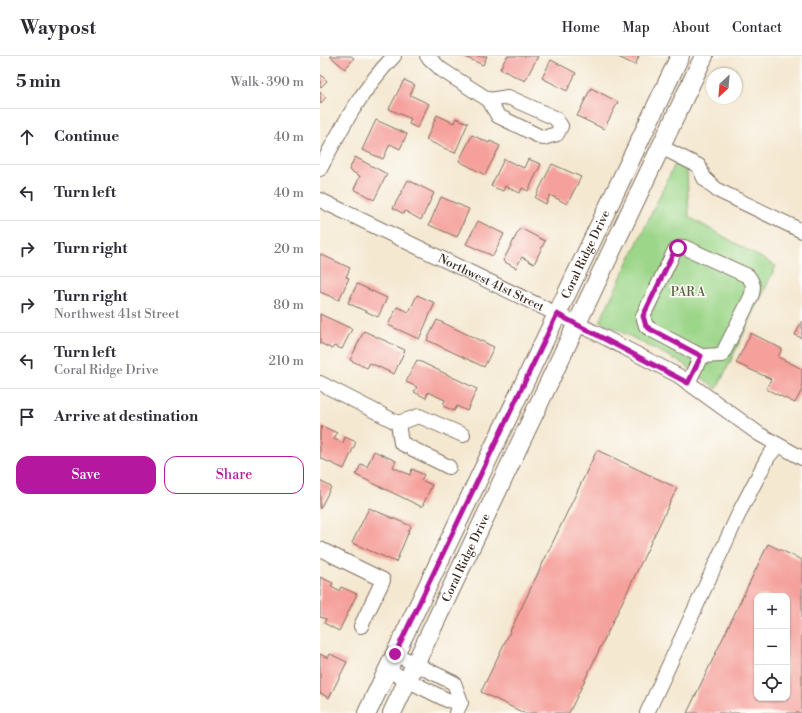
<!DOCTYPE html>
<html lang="en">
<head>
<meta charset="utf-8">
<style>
  body { margin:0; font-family:"Libre Bodoni",serif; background:#f7f7f7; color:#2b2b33 }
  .controls { position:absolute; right:12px; bottom:12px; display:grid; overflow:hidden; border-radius:8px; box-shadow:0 1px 3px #0004 }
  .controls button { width:36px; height:36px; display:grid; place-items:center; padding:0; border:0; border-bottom:1px solid #e1e1e2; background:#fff; color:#2b2b33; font:20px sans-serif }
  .compass { position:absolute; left:386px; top:12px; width:36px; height:36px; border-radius:50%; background:#fff; box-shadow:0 1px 3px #0004; rotate:206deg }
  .stop { position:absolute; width:12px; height:12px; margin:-9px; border:3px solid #b5179e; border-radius:50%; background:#fff }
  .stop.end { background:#b5179e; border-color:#fff; box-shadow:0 1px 4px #0008 }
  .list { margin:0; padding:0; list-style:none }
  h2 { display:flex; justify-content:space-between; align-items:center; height:52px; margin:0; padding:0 16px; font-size:17px }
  h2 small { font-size:13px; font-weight:400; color:#7c7c81 }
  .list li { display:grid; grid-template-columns:26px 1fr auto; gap:12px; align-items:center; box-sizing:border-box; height:56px; padding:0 16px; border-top:1px solid #e1e1e2 }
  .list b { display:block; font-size:15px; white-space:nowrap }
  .list p { margin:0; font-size:13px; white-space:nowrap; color:#7c7c81 }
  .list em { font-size:13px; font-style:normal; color:#7c7c81 }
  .actions { display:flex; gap:8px; padding:12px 16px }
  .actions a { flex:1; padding:9px 0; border:1px solid #b5179e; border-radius:12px; text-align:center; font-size:14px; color:#b5179e }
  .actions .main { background:#b5179e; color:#fff }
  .icon { flex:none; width:22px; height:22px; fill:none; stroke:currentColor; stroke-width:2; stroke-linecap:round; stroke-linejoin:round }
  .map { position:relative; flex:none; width:482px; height:657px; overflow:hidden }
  header { display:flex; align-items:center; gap:24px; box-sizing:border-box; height:56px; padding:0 20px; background:#fff; border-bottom:1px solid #e1e1e2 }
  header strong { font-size:19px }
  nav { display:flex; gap:22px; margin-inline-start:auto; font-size:14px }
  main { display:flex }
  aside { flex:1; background:#fff }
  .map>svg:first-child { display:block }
</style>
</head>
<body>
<header>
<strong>Waypost</strong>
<nav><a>Home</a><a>Map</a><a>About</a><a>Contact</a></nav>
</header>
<main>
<aside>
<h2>5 min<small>Walk · 390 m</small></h2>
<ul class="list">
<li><svg class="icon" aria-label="ahead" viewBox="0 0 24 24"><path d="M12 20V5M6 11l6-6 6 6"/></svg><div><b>Continue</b></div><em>40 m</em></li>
<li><svg class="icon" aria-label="left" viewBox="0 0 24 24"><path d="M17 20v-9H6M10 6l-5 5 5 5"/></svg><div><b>Turn left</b></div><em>40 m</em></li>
<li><svg class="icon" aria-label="right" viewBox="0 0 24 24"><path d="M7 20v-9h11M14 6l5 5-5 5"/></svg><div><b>Turn right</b></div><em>20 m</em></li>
<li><svg class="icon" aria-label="right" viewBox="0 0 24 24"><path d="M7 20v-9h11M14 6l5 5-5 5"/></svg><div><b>Turn right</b><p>Northwest 41st Street</p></div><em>80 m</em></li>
<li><svg class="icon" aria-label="left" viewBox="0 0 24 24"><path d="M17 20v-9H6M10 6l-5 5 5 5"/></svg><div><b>Turn left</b><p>Coral Ridge Drive</p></div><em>210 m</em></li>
<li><svg class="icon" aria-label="arrive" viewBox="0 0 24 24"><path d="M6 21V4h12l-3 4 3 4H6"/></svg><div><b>Arrive at destination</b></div></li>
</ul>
<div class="actions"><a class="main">Save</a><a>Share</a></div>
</aside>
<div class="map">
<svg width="482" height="657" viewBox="0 0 482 657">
  <rect width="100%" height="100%" fill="#fdfcf7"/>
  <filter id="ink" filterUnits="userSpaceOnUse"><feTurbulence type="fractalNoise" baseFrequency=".025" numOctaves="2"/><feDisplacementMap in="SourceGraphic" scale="8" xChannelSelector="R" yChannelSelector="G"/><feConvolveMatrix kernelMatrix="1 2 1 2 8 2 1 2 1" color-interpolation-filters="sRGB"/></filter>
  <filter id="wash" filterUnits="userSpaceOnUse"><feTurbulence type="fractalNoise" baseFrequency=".012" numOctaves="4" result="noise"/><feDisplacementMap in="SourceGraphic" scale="16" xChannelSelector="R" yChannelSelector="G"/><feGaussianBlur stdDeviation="0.9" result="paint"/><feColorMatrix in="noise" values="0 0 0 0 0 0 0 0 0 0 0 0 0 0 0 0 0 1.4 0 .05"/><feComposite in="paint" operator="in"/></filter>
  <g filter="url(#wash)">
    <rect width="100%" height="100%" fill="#f4e8d1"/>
    <path fill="#9cd689" stroke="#6c8054" d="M355,108L367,116L369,161L456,210L397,333L362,307L280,265Z"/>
    <g id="blocks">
      <path fill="#f5a09b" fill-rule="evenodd" d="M10,0H31L34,2L25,13Z
        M143,0H167L163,9Z
        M187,0H218L205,25L180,13Z
        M296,0H319L315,9Z
        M231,4L256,17L247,35L222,22Z
        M0,18L7,25L0,32Z
        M84,24L95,29L90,39L109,48L97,72L89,68L91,63L69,53Z
        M271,32L298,46L284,73L257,60Z
        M0,36L6,41L0,48Z
        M117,59L134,67L136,62L148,67L135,97L106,84Z
        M56,64L87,78L80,93L70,88L63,103L42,94Z
        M152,79L169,87L170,85L180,90L165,119L139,105Z
        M35,101L67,118L54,144L34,133L40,120L29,114Z
        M184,103L204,112L208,103L221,108L208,135L202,132L200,137L185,130L183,135L171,130Z
        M232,108L261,121L247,148L230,139L226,148L215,142Z
        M88,124L114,137L101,164L85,155L84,158L73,152Z
        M121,141L149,153L137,181L109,169Z
        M158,165L184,178L173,200L146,188Z
        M200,172L225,185L214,208L202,201L196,212L183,205Z
        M0,198L30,212L26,221L29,222L19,244L0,236Z
        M37,228L67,242L58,261L28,247Z
        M97,239L115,247L99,283L68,269L77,251L89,256Z
        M0,258L32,273L22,293L14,290L12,293L0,287Z
        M117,264L174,291L164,311L107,284Z
        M482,265V282L475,279Z
        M44,275L85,294L74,318L50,307L47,312L30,304Z
        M431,277L462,293L458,301L482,313V334L475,347L446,333L451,323L416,307Z
        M97,304L157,333L147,355L137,350L134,355L123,350L125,344L108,336L106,342L94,336L97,331L86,326Z
        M2,370L17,377L14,383L23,387L25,381L36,386L24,413L0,402V376Z
        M277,394L357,432L249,657H204L161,636Z
        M54,395L76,405L73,411L90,419L92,413L104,419L101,424L112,429L102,451L36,419L41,408L47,411Z
        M0,425L11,431L0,453Z
        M49,452L91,470L76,506L32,487Z
        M448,488L482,504V657H367ZM437,540H467V642H437Z
        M0,521L13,527L11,531L19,535L21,531L37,538L19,575L4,567L6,563L0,561Z
        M0,598L8,602L10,598L27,606L9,642L0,637Z"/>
    </g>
  </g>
  <g filter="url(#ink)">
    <use href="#blocks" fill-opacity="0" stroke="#7c6c5d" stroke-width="1"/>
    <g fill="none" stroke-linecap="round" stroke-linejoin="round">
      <defs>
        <g id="minor">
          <path d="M107,0L122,14L169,44L178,60L223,82L237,78L241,70L235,62L188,41L169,44"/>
          <path d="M341,91L379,110L384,122L397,134L482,175"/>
          <path d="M0,113C21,72 42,33 74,0"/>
          <path id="s1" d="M0,144L274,276L359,320L439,378L482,402"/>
          <path d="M364,191L428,220C434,228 434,232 431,241L402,299L381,300L330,273L326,270L323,260L354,196L358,192Z"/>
          <path d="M0,327L78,367L99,360L143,379"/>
          <path d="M368,327L381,300"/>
          <path d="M78,367L81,387L129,411"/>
          <path d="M0,493L63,524L41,570"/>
          <path d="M75,598L134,627L141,646L136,657"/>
          <path d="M67,614L127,644L141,646"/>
          <path d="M327,657L421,453L448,401L458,389"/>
        </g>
        <g id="major">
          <path id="s2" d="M47,657L360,0"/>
          <path id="s3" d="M72,657L384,0"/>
        </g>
      </defs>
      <use href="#minor" stroke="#7c6c5d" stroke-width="16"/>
      <use href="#major" stroke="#7c6c5d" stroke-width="20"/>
      <use href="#minor" stroke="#fff" stroke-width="14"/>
      <use href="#major" stroke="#fff" stroke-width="18"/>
    </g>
  </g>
  <g fill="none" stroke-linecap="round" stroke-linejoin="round" filter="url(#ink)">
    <path stroke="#b5179e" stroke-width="5" d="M75,598L237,258L368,327L381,300L330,273L326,270L323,260L354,196L358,192"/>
  </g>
  <g text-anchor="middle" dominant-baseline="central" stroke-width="3" stroke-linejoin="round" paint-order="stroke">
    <g font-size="12" fill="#3b2a1e" stroke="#fdfcf7">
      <text stroke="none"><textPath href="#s2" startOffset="508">Coral Ridge Drive</textPath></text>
      <text stroke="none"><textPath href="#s1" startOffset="190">Northwest 41st Street</textPath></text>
      <text stroke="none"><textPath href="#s3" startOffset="172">Coral Ridge Drive</textPath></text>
    </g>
    <g font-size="12" fill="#585e3e" stroke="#fdfcf7">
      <text x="368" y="236">PAR A</text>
    </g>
  </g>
</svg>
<div class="controls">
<button>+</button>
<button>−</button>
<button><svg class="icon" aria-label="locate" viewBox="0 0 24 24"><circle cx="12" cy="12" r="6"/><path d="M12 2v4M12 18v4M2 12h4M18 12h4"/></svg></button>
</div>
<svg class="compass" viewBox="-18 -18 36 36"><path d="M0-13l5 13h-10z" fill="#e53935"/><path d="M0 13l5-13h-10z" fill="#7c7c81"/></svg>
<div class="stop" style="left:358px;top:192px"></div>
<div class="stop end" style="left:75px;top:598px"></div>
</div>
</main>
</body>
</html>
